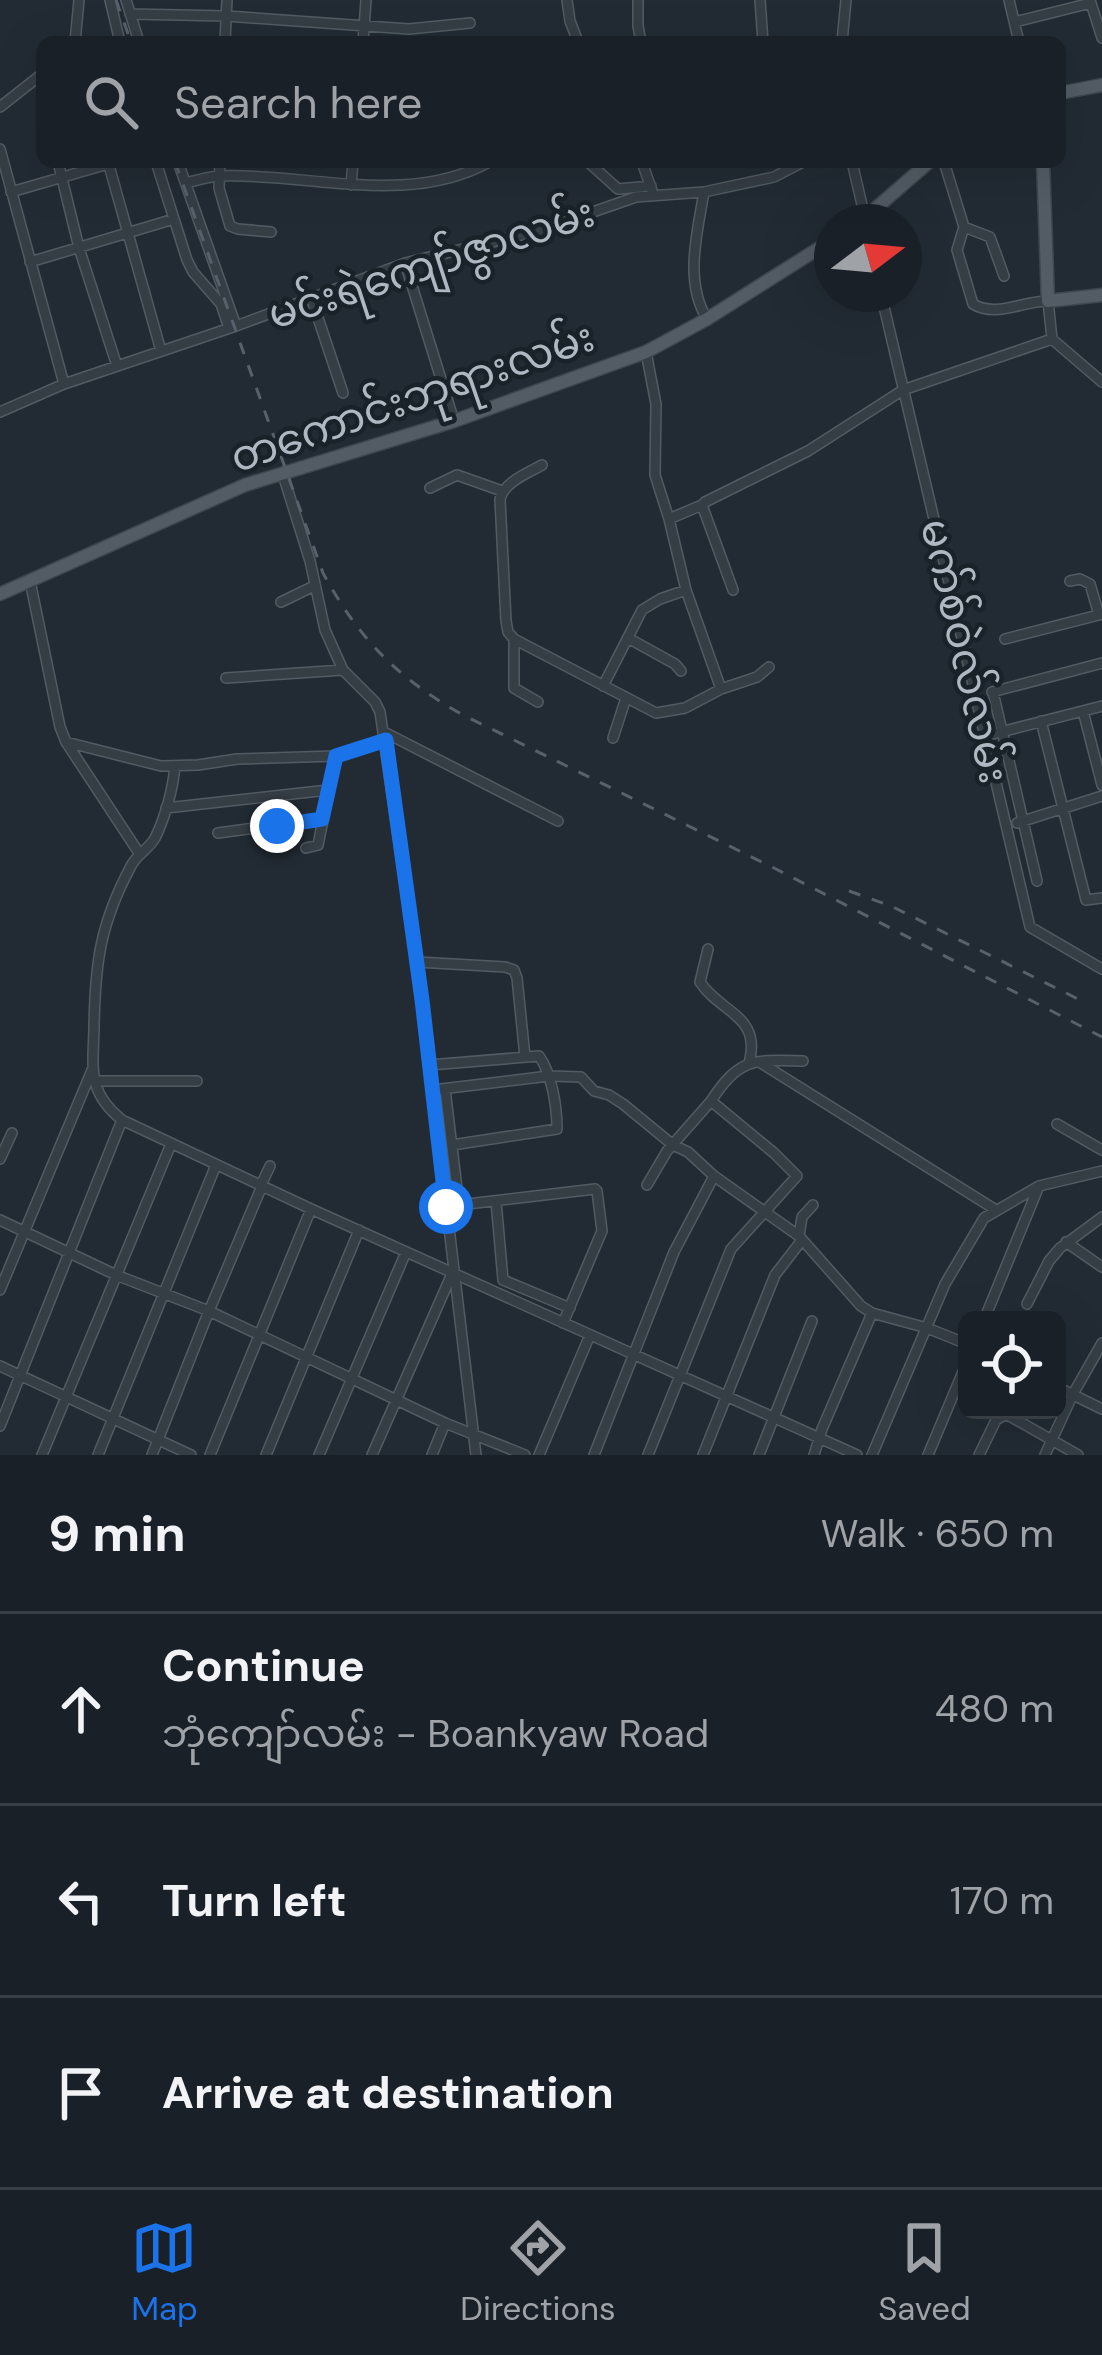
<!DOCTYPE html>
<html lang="en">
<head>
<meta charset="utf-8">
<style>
  body { margin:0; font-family:"DM Sans","Noto Sans Myanmar",sans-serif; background:#23282f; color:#f1f3f6 }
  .controls { position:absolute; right:36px; bottom:36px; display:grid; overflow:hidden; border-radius:18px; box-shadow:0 12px 48px #0002 }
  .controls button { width:108px; height:108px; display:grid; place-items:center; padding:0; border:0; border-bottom:3px solid #383e44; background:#1a2027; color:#f1f3f6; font:60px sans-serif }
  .compass { position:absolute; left:814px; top:204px; width:108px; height:108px; border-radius:50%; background:#1a2027; box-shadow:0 12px 48px #0002; rotate:74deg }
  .stop { position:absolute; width:36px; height:36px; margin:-27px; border:9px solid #1a73e8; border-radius:50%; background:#fff }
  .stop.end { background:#1a73e8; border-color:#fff; box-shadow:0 3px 12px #0008 }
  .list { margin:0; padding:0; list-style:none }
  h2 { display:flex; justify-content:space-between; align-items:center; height:156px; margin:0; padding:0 48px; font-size:51px }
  h2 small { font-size:39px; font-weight:400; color:#9fa3a7 }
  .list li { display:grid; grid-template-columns:78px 1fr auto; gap:36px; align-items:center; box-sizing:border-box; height:192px; padding:0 48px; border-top:3px solid #383e44 }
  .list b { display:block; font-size:45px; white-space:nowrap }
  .list p { margin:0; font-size:39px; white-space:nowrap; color:#9fa3a7 }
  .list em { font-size:39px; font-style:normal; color:#9fa3a7 }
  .icon { flex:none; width:66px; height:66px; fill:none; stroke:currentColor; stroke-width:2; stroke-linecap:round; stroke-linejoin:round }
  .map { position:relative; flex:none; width:1102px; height:1455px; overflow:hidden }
  .search { position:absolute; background:#1a2027; box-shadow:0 12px 48px #0002; left:36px; right:36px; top:36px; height:132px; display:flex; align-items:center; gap:30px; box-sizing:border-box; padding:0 42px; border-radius:18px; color:#9fa3a7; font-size:45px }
  .sheet { height:732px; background:#1a2027 }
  nav { display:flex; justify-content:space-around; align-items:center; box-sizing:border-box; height:168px; border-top:3px solid #383e44; background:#1a2027; font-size:33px; color:#9fa3a7 }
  nav a { display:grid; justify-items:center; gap:6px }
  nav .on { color:#1a73e8 }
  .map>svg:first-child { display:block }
</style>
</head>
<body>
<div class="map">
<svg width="1102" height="1455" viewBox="0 0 1102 1455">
  <rect width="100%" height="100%" fill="#222b34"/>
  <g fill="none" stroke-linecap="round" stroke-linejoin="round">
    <defs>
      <path id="minor" d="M110,0L120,42
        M126,0L139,42
        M567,0L570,21L578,42
        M638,0V26L641,42
        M760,0L763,42
        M1009,0L1019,42
        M1090,0L1102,38
        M130,14L226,16L409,29L470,23
        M1015,22L1091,3
        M75,42L79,0
        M225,42L227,0
        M363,42L366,0
        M842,42L846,0
        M0,107L42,74
        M0,149L64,384
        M58,162L79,248L117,366
        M108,162L161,351
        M156,162L187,260L193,272L221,304L229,328
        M178,162L236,326
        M220,162L219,188L230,226L238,229L271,232
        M588,162L618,189L651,186
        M642,162L652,191
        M852,162L866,222
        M944,162L964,227L957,250L973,304C996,318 1022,301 1048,301L1052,339L1102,382
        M186,183C198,180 210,176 222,176C309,173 408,207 489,162
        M351,185L353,162
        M11,192L115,162
        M704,192C697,234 684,281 707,319
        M964,227L990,237L1004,276
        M30,262L174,219
        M405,263L454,421
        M881,294L1030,927L1102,969
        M311,297L343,393
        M646,352L656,404L655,475L669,519L686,590L721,689
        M0,412L64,384L236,326L405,263L538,231L636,197L704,192L774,177L803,162
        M542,465C528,473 504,482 500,499L506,621L508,632L514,639L656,713L685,708L721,689L757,677L769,667
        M283,475L310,561L325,630L343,670L375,702L380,712L422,1000L476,1455
        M430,488L457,475L502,491
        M669,519L702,505
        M30,581L60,727L66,742L139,853
        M1070,581L1080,579L1090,584L1099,615
        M733,590L702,505L705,502L808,451L903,390L1052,339
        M281,602L314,586
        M628,638L675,664L681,671
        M514,639V688L538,702
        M1005,639L1102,614
        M226,678L343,670
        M603,686L642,610L660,599L686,590
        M992,692L1102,663
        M993,692L1037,881
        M1083,711L1102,785
        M1041,721L1086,900L1102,898
        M384,732L558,821
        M985,736L1102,706
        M613,738L626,698
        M66,742L161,766L198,765L237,759L336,756L385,740
        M175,766C173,789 165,818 155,838C149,849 137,854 131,866C100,924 95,963 94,1028C93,1069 87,1092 122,1120L311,1209L857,1455
        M166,808L328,790
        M1017,823L1102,796
        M218,833L322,819
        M306,848L318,845L336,756
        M708,949L700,982C720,1013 762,1015 749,1063
        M417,962L505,967L514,970L517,978L525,1057
        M761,1063L996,1210
        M430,1065L539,1056C552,1074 557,1107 557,1129L452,1145
        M95,1081H197
        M445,1089L459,1205L595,1189L597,1191L602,1231L563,1323
        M433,1090L549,1076L581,1077L594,1091L609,1095L623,1104L673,1145L688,1152L714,1176L799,1236L861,1306L872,1313L927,1328L967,1344
        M1057,1124L1102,1150
        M0,1159L12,1133
        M261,1185L270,1166
        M647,1185L667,1151L711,1101
        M496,1201L503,1280L570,1308
        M0,1220L116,1275L209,1311L445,1423L525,1455
        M799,1236L802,1217L813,1205
        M1066,1242L1102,1267
        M0,1290L92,1070
        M1027,1304L1049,1261L1060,1248L1102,1217
        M984,1320L1039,1186
        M0,1366L191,1455
        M1057,1387L1102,1409
        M0,1426L122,1120
        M42,1455L171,1144
        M98,1455L216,1165
        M152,1455L209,1311L262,1186
        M210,1455L311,1209
        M266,1455L359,1230
        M319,1455L406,1252
        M372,1455L451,1276
        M432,1455L445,1423
        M539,1455L590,1335
        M594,1455L674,1252L714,1176
        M648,1455L731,1249L797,1176L774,1153L711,1101C740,1057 753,1060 803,1061
        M703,1455L775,1275L802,1240
        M759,1455L812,1321
        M814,1455L822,1429L872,1313
        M872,1455L945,1284L984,1218L1039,1186L1102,1171
        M928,1455L967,1362
        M979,1455L996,1420L1006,1414L1078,1455
        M1045,1455L1073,1394L1102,1343"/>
      <path id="major" d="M1060,93L1102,85
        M1043,162L1048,301L1102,295
        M860,222L929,162
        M0,594L245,485L454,421L646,352L707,319L832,240"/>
    </defs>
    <use href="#minor" stroke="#525b63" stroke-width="12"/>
    <use href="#major" stroke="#3e464e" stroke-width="15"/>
    <use href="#minor" stroke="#353d45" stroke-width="9"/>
    <use href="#major" stroke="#535c65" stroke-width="12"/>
    <path stroke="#57616c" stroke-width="3" stroke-dasharray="12 12" stroke-linecap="butt" d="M116,0L131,42
      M175,162L323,573C359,639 397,678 463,715L774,868L1102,1037
      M849,891L891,906L1086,1003"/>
  </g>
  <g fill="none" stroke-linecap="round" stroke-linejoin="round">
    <path stroke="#1a73e8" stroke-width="15" d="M277,826L322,819L336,756L386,740L422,1000L446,1207"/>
  </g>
  <g text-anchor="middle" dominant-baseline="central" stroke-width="9" stroke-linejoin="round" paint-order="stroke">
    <g font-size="42" fill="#afb8c2" stroke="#1a2229">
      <text transform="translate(431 263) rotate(-18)">မင်းရဲကျော်ဇွာလမ်း</text>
      <text transform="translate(412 397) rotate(-19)">တကောင်းဘုရားလမ်း</text>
      <text transform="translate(965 651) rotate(77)">မက်စ်ဝဲလ်လမ်း</text>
    </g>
  </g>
</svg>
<div class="controls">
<button><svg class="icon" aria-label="locate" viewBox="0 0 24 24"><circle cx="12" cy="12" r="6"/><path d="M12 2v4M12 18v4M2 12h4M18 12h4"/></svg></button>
</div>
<svg class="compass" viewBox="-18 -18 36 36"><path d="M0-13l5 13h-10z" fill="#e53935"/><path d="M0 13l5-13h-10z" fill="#9fa3a7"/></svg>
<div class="stop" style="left:446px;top:1207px"></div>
<div class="stop end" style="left:277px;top:826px"></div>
<div class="search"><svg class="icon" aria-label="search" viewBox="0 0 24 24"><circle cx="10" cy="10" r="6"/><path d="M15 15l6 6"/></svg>Search here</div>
</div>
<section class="sheet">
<h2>9 min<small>Walk · 650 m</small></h2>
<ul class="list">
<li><svg class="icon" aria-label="ahead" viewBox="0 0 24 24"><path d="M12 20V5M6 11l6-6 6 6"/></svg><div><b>Continue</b><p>ဘုံကျော်လမ်း - Boankyaw Road</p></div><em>480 m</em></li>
<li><svg class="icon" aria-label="left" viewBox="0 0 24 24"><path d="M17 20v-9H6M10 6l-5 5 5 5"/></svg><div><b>Turn left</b></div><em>170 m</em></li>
<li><svg class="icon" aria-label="arrive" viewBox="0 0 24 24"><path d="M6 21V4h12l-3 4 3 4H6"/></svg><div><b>Arrive at destination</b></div></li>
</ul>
</section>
<nav>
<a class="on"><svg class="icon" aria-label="map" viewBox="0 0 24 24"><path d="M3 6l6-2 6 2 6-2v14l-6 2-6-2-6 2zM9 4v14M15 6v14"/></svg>Map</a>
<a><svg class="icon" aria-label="directions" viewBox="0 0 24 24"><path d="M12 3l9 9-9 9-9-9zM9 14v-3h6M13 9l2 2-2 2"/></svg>Directions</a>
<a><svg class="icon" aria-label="saved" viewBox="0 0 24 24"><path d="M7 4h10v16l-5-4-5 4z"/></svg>Saved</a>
</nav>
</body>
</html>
